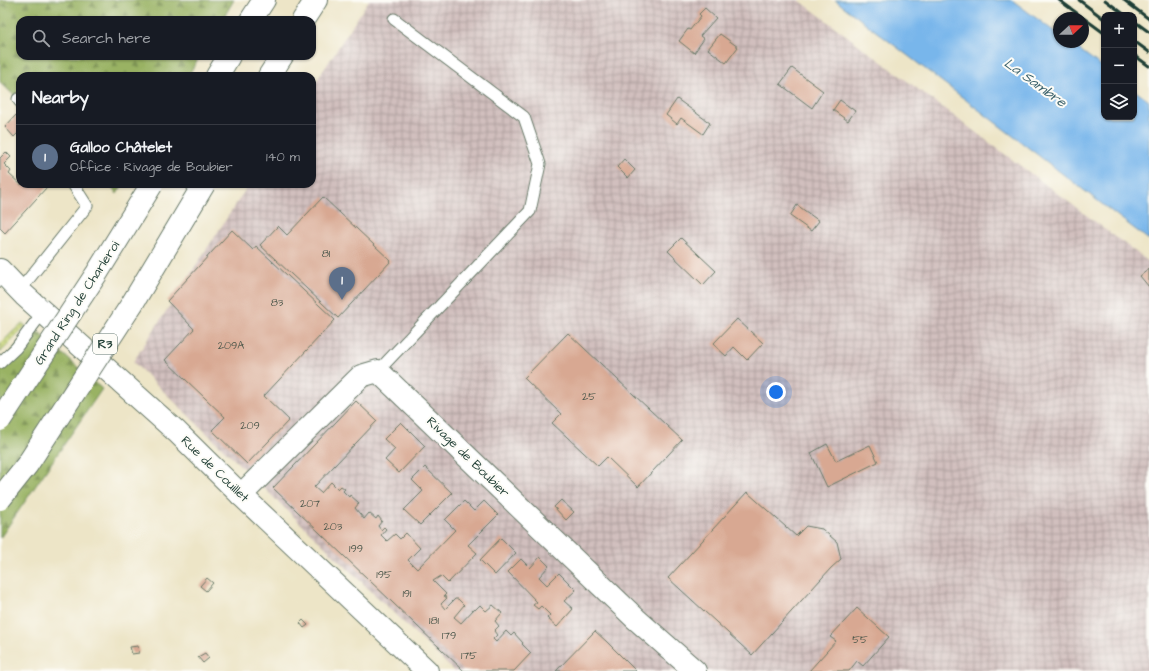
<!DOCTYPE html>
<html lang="en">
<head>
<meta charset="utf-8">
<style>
  body { margin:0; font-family:"Architects Daughter",sans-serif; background:#242831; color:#f1f3f6 }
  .controls { position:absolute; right:12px; top:12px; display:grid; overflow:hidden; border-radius:8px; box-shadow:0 1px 3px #0004 }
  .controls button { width:36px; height:36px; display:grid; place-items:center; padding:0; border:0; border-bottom:1px solid #363941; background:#171b24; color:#f1f3f6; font:20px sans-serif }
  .compass { position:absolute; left:1053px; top:12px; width:36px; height:36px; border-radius:50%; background:#171b24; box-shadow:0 1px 3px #0004; rotate:68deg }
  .you { position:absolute; left:776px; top:392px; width:14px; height:14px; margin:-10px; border:3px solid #fff; border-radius:50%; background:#1a73e8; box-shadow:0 0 0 6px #1a73e833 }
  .badge { display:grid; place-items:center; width:26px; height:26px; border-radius:50%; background:#7c3aed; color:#fff; font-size:13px; font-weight:700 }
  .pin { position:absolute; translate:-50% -33px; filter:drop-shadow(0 1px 2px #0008) }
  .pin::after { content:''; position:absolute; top:21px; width:14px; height:12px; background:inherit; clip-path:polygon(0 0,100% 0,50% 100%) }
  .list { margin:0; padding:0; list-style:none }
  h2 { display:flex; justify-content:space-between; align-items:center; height:52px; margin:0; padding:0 16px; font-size:17px }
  h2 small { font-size:13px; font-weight:400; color:#9ea1a6 }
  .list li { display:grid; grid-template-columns:26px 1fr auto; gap:12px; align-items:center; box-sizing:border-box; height:64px; padding:0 16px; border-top:1px solid #363941 }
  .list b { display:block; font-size:15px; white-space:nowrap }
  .list p { margin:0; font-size:13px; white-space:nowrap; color:#9ea1a6 }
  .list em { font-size:13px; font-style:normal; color:#9ea1a6 }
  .icon { flex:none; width:22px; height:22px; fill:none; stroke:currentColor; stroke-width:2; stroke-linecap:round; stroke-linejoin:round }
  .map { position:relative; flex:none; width:1149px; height:671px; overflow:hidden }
  .search { position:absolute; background:#171b24; box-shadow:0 1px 3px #0004; left:16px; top:16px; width:300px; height:44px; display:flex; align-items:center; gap:10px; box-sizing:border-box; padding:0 14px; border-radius:12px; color:#9ea1a6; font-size:15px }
  .panel { position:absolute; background:#171b24; box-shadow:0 1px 3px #0004; left:16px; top:72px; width:300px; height:116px; border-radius:12px }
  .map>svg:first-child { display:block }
</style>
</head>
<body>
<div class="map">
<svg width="1149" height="671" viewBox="0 0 1149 671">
  <defs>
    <pattern id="industrial-grid" width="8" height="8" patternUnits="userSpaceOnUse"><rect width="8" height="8" fill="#d1bfbe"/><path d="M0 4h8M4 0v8" fill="none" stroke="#a99c9b"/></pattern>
    <pattern id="grass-dots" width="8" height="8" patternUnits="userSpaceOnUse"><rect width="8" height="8" fill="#c2d072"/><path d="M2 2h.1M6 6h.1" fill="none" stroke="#9daa5e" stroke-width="1.8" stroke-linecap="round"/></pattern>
    <pattern id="forest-firs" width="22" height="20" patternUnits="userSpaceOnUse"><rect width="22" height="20" fill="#99b264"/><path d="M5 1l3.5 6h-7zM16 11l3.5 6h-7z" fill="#7c9253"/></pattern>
  </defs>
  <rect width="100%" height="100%" fill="#fdfcf7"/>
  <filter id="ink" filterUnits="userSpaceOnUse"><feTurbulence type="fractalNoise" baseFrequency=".025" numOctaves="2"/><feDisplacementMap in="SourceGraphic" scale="8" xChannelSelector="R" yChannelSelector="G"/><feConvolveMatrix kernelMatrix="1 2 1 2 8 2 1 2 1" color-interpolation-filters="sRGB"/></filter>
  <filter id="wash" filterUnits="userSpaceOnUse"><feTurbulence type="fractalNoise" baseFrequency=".012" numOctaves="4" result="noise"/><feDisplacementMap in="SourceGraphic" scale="16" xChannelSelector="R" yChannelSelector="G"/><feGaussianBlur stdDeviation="0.9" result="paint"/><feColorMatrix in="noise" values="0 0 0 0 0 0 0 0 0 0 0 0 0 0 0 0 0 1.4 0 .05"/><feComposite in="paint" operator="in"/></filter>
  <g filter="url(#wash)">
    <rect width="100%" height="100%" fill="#ede5c7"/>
    <path fill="url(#industrial-grid)" d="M369,0H799L1149,262V671H454L133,362L249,184H312V88Z"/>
    <path fill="url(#grass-dots)" stroke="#708653" d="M22,323L26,326L0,353V344Z"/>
    <path fill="url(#forest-firs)" stroke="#5c784c" d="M0,0H234L222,20H20V56H200L188,76H20V101L0,82Z
      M110,184H123L117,194Z
      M33,327L102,389L0,538V364Z"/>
    <path fill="#78b6eb" stroke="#4c7a90" d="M835,0H1012L1059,35V42H1069L1104,68V117H1134V90L1149,101V240Z"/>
    <g id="blocks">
      <path fill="#d8a892" d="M705,8L716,18L700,36L704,39L694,53L679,41L688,29L690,30L701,16L699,14Z
        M720,34L738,47L726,63L708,49Z
        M792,68L823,91L812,108L780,84Z
        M677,99L710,123L703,134L681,118L677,124L666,115Z
        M840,100L855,111L848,121L833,110Z
        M16,115L20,119V131L14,137L5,127Z
        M6,152L11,157L4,164L11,171L9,174L20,184H44L47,187L5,233L0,228V158Z
        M624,159L635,170L628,178L617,167Z
        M323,197L391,261L338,318L260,245L278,226L287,235Z
        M797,205L819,221L811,231L790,216Z
        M232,230L253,250L256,246L335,320L264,396L289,420L247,464L212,430L225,417L165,360L194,329L167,301Z
        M681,238L716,271L703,285L668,251Z
        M1149,269V287L1140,276Z
        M737,319L763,343L747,360L734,347L726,356L713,344Z
        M568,333L682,440L638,487L607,457L598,466L552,423L561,414L524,378Z
        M356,401L377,421L314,487L321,493L331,482L338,489L341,486L345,489L343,491L349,497L350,495L359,503L355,508L364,519L369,513L376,519L378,516L382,521L378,526L381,530L384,527L386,529L381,535L387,541L395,534L400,539L406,533L420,548L408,560L417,569L455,530L445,520L464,501L474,511L484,501L498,515L468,545L477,553L448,583L441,576L433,581L446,594L444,596L447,598L441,604L445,609L455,599H458L464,605L454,617L461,623L474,609L475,610L480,605L486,611L493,605L502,613L495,621L499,626L494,631L497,635L493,639L496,642L506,631L511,636L514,633L523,643L522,644L531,653L514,671H464L273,488Z
        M401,422L425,446L399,473L385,460L395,449L384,439Z
        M827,444L836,461L870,445L878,462L827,487L811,453Z
        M425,467L452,493L420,525L404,510L423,491L412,480Z
        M747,492L796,536L806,526L822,529L837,542L841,559L831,568L752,655L668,578Z
        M561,500L574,512L566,520L554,507Z
        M501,538L516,553L495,575L480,560Z
        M540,557L549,566L539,577L547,585L559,573L576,590L564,601L573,609L557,627L547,618L550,615L541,606L538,609L533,605L537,602L508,572L521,559L530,568Z
        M207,578L213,583L206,591L200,586Z
        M857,608L889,637L863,666L857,661L849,671H809L836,641L830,637Z
        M303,620L308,625L304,628L300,623Z
        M595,631L607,642L636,671H556Z
        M138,646L139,653L132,654L130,647Z
        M205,653L209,658L203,663L198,657Z"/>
    </g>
  </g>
  <g filter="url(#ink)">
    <use href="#blocks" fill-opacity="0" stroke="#677867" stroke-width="1"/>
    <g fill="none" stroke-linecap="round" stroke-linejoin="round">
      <defs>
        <path id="lane" d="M18,99L20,102
          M20,290L87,206L73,184
          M0,363L16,348L43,312
          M378,371L530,211L540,164L524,117L394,19"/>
        <path id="street" d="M241,495L361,376L378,371L636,619L695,671"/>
        <path id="secondary" d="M0,270L24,295L177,432L241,495L427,671"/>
        <path id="highway" d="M251,20L264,0
          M303,20L316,0
          M217,76L229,56
          M269,76L282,56"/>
      </defs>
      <use href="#lane" stroke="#677867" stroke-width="13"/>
      <use href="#street" stroke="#677867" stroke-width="24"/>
      <use href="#secondary" stroke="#677867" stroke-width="24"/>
      <use href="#highway" stroke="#677867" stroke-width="24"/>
      <use href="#lane" stroke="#fff" stroke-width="11"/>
      <use href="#street" stroke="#fff" stroke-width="22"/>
      <use href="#secondary" stroke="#fff" stroke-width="22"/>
      <use href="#highway" stroke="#fff" stroke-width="22"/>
      <path stroke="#1f3d34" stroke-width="3" d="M1059,0L1104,33
        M1079,0L1104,19
        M1105,0L1125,15
        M1124,0L1149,19
        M1134,21L1149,32
        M1134,41L1149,52
        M1134,55L1149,66"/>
      <defs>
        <path id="highway-bridge" d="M0,420L97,273L152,184
          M0,499L27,465L132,304L204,184"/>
      </defs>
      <use href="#highway-bridge" stroke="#677867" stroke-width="24" stroke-linecap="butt"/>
      <use href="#highway-bridge" stroke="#fff" stroke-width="22"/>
    </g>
  </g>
  <g text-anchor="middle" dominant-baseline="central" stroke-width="4" stroke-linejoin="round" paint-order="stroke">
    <g font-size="11" fill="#4d584c">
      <text x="326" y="253">81</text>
      <text x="277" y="302">83</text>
      <text x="231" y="345">209A</text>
      <text x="589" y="396">25</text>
      <text x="250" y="425">209</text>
      <text x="310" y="503">207</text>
      <text x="333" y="526">203</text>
      <text x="356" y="548">199</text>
      <text x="384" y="574">195</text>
      <text x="407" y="593">191</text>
      <text x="434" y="620">181</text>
      <text x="449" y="635">179</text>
      <text x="860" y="639">55</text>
      <text x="469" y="655">175</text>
    </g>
    <rect fill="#fdfcf7" stroke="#62766e" stroke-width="1" x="93" y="334" width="24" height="20" rx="3"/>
    <g font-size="12" font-weight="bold" fill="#1f3d34">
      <text x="105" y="344">R3</text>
    </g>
    <g font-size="13" fill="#1f3d34" stroke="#fdfcf7">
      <text transform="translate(77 303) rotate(-57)">Grand Ring de Charleroi</text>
      <text transform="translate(468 457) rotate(44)">Rivage de Boubier</text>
      <text transform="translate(215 469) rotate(44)">Rue de Couillet</text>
    </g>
    <g font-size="14" font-style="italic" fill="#3a616b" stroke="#fdfcf7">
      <text transform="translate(1035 83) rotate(36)">La Sambre</text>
    </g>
  </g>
</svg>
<div class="controls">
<button>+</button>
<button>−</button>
<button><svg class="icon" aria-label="layers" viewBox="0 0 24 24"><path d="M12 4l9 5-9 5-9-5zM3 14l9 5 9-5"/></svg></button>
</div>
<svg class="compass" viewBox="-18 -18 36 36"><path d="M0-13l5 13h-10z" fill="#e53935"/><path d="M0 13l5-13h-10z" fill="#9ea1a6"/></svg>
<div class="you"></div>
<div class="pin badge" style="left:342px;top:300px;background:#5c6f8a">1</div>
<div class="search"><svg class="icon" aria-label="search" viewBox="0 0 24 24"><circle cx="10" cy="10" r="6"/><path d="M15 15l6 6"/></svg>Search here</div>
<section class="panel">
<h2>Nearby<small></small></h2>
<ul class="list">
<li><span class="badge" style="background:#5c6f8a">1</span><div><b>Galloo Châtelet</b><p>Office · Rivage de Boubier</p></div><em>140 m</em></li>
</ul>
</section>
</div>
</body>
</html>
